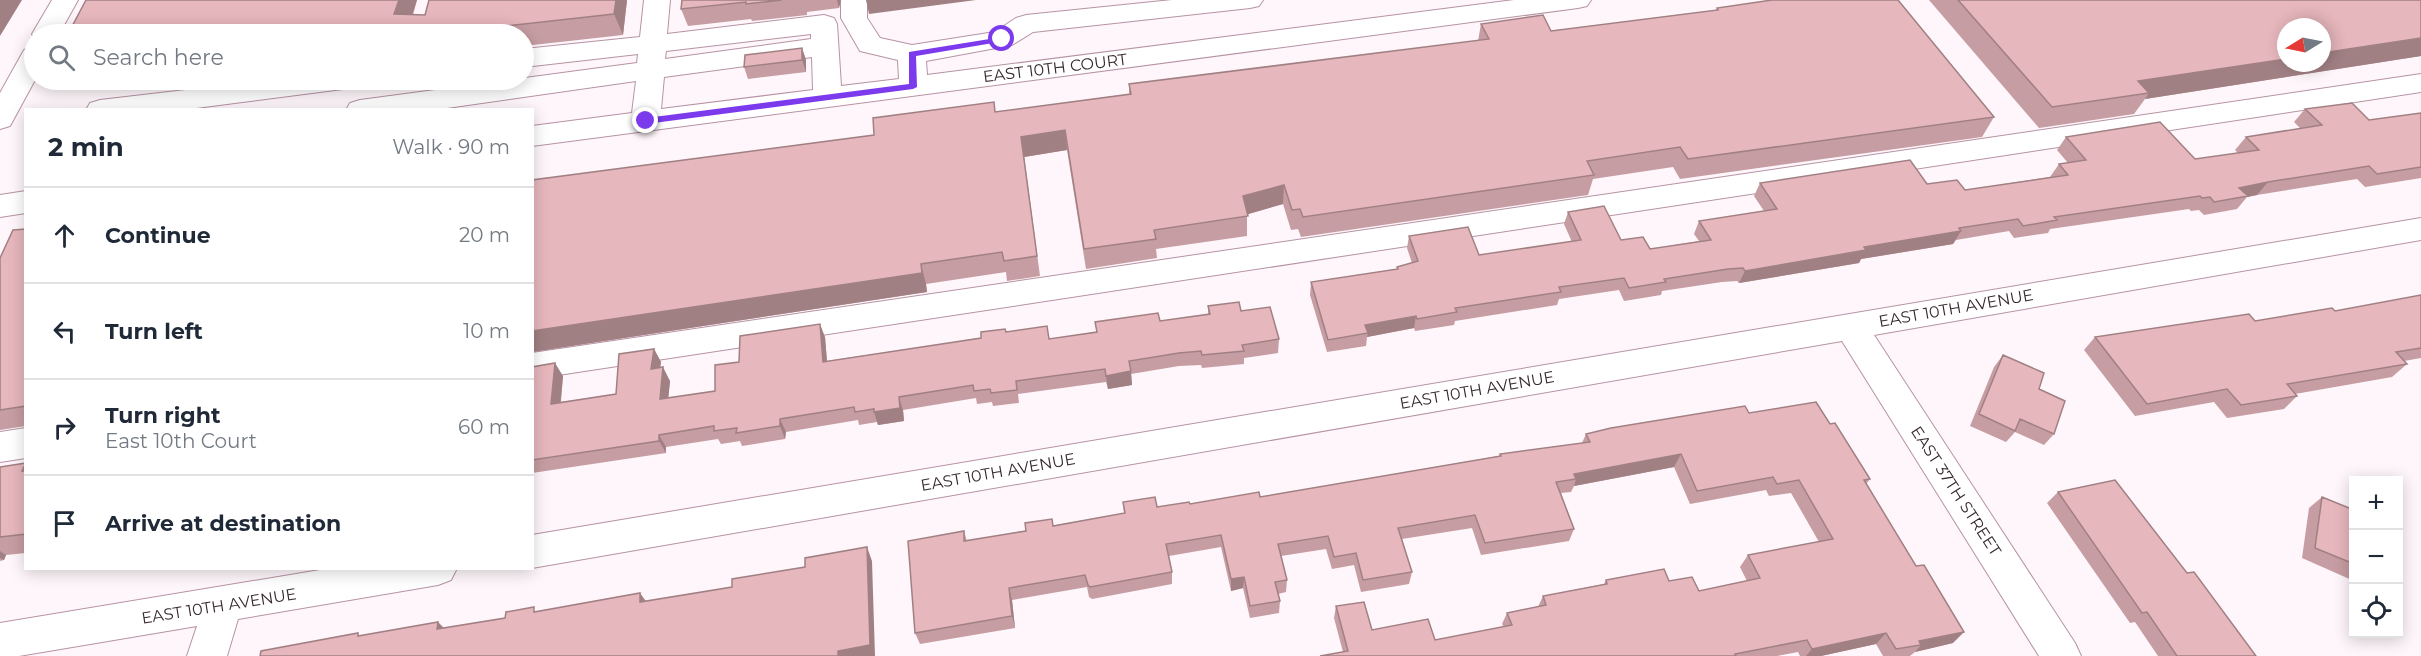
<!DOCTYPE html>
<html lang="en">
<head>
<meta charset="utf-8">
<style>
  body { margin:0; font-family:Montserrat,sans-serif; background:#f2f2f3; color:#1f2937 }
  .controls { position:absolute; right:18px; bottom:18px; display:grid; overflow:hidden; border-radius:0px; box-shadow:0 3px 15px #0003 }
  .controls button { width:54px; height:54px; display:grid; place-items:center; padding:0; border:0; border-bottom:2px solid #e0e1e3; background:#fff; color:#1f2937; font:30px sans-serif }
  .compass { position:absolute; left:2277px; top:18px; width:54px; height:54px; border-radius:50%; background:#fff; box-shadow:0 3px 15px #0003; rotate:260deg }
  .stop { position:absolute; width:18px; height:18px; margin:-14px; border:4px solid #7c3aed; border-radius:50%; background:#fff }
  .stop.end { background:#7c3aed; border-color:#fff; box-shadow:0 2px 6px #0008 }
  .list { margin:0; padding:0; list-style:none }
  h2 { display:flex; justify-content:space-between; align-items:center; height:78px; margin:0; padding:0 24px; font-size:26px }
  h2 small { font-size:20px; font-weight:400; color:#747a83 }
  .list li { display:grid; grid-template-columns:39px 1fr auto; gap:18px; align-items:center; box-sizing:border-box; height:96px; padding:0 24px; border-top:2px solid #e0e1e3 }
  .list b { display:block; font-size:22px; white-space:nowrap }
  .list p { margin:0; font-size:20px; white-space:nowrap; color:#747a83 }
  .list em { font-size:20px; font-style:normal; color:#747a83 }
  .icon { flex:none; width:33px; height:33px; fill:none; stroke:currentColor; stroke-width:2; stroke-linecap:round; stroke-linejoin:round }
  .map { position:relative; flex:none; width:2421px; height:656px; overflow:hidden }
  .search { position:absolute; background:#fff; box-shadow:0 3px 15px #0003; left:24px; top:24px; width:510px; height:66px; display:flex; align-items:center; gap:15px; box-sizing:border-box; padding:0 21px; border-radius:33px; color:#747a83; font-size:22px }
  .panel { position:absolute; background:#fff; box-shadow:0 3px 15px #0003; left:24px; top:108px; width:510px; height:462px; border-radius:0px }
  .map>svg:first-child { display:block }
</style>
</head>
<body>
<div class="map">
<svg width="2421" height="656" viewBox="0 0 2421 656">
  <rect width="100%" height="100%" fill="#fef6fa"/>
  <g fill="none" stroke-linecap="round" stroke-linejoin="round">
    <defs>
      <path id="minor" d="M52,0H78L59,34H34V37L32,34Z
        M644,0H670L667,34L824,15L834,18L837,24L841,86L899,79L898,60L860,51L841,18V0H867V18L880,38L912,45L995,32L1016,18L1026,15L1172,0H1263L1259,6L1250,8L1033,32L1012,45L926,61L927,75L1514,0H1591L1587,6L1578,8L532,146V126L632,113L636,81L433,110H346L350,103L360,100L637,63L638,54L524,67V49L640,37ZM811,34V39L665,59L666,51ZM812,57L813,90L661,109L664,77Z
        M34,47L35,80L10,126L0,129V93L24,50Z
        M2421,74V92L532,379V353Z
        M271,80H357L353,87L343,89L181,110H86L90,103L100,100Z
        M26,191V213L0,217V195Z
        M2421,218V240L1874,335L2075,643L2081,656H2039L1842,341L532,568V535Z
        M26,428V458L0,462V432Z
        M332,568H457L451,580L438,585L238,619L227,656H187L197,626L19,656H0V623Z"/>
    </defs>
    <use href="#minor" stroke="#b693a4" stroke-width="2"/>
    <use href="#minor" fill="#fff" fill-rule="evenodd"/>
  </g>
  <path fill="#c69da3" d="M86,0H417L413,15H425L429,0H627L623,35L524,46V34H68Z
    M682,0H841L839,8L807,12V15L752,21L751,19L688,26L681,9Z
    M1929,0H2421V56L2145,99L2134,114L2039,128Z
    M1717,8L1994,117L1982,137L1680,179L1673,167L1593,179L1588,195L1301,237L1298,229L1291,230L1283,204L1247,214V236L1156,249L1157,258L1086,269L1067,150L1024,157L1040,276L1007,281L1006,272L926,284L927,292L532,352V180L874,135L995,112L1129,94V84L1478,41L1481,24L1551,31L1716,10Z
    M802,48L806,60V72L748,79L744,67Z
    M66,80H107L70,84Z
    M2305,109L2369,120L2421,113V178L2365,187L2357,179L2257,195L2247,197L2237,209L2204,215L2199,210L2191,211L2189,209L2050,229L2048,233L2014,238L2009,231L1956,240L1953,244L1861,259L1859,263L1739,283L1737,281L1722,282L1662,291L1661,295L1624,301L1619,290L1559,299L1557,305L1455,321L1454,325L1415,331L1414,328L1367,337L1366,346L1327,352L1310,295L1311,282L1397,269V267L1412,263L1407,248L1409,236L1479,255L1572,242L1564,224L1568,212L1621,240L1650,249L1699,241L1694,234L1699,221L1764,211L1754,196L1760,183L1927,184L1965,190L2050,177L2059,164L2068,163L2057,150L2066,137L2195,159L2238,153L2235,150L2246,137L2301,129L2294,122Z
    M26,229V426L0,430V258Z
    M2421,295V358L2404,361L2407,364L2392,377L2295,394L2297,396L2284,409L2227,418L2214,402L2135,416L2084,350L2095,337L2255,321L2335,311Z
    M1208,306L1241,311L1279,339L1278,353L1244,358V364L1202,368L1201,365L1179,366L1131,374L1132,385L1108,389L1106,382L1018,394L1019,403L993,406L992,402L977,404L976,398L903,410L904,421L878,425L877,422L859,425L858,420L786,432L785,439L742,446L740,441L721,444L718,439L666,447V453L532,473V367L563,376L561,402L616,394L654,349L661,362L660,368L670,381L668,398L715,391L739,362L825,337L827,361L981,338L1006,332L1049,339L1208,315Z
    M2003,355L2039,389L2054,434L2044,445L2015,432L2006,442L1970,426L1994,367Z
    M1749,413L1830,424L1870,479L1866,484L1953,643L1915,652L1910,656H1883L1876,644L1821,656H1800L1798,652L1777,656H1320L1343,652L1334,618L1336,606L1372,630L1435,640L1504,627L1502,624L1507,613L1538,607L1543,596L1604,584L1606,580L1669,581L1699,591L1747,581L1740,567L1748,555L1819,542L1791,493L1769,496L1766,490L1690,504L1674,467L1574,486L1571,492L1561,493L1574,529L1569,541L1481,555L1472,528L1402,539L1412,572L1409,584L1361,592L1354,565L1332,569L1326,549L1281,556L1287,580L1286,592L1278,594L1280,601L1279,613L1250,618L1243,588L1231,591L1221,547L1169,556L1172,572V584L1092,599L1089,597L1087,587L1012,600L1015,628L920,644L915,633L964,531L967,541L1124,513L1123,502L1157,507L1260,497L1499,456L1500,454L1582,443L1586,434Z
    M26,463V553L6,555L4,560L0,561V467Z
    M2058,492L2187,573L2256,656H2158L2135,622L2130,623L2047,503Z
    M2322,497L2354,510V581L2302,558L2309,508Z"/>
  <path fill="#a18084" d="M0,0H22L0,36Z
    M399,0H417L406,34L394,14Z
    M616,0H627L623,35L614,14Z
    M837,0H841L839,8Z
    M866,0H976L869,14Z
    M2421,38V56L2145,99L2149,93L2138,81L2286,59V63H2322V53Z
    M802,48L806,60V72L802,60Z
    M1065,130L1067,150L1024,157L1040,276L1021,137Z
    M2268,182L2257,195L2247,197L2248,196L2239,188Z
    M1284,185L1283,204L1242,216L1243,196Z
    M1961,231L1953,244L1861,259L1859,263L1739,283L1745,271L1864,247Z
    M921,264L926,284L927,292L532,352V331Z
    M1416,316L1414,328L1367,337L1368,333L1365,325Z
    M820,324L825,337L828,375L823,362Z
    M654,349L661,362L658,382L651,369Z
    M555,363L563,376L559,417L551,404Z
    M663,367L670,381L667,412L660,399Z
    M1131,371L1132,385L1108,389L1106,376Z
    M899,397L903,410L904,421L878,425L874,412Z
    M780,419L786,432L785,439L780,426Z
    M659,435L666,447V453L659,441Z
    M1681,454L1674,467L1574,486L1576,479L1574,474Z
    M867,547L872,561L875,656H838V651Z
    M0,551L6,555L4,560L0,558Z
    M1244,577L1243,588L1231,591V579Z
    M1009,588L1012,600L1015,628L1012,616Z
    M640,593L650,607L640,602Z
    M438,622L451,635L437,629Z
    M1964,632L1953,643L1915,652L1921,645L1919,641Z
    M1886,633L1876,644L1821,656H1806L1812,649Z"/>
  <path fill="#e6b7bd" stroke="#a18084" stroke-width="1.5" d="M86,0H399L394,14L425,15L429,0H616L614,14L435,34H68Z
    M682,0H782L746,4V2L681,9Z
    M1772,0H1898L1994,117L1688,159L1680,147L1587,161L1594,175L1303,217L1300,209L1292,210L1284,185L1243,196L1248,216L1154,230L1156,239L1084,249L1065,130L1021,137L1037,256L1004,261L1002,252L921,264L922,273L532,331V180L874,135L873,118L994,102L995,112L1131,94L1129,84L1489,39L1481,24L1543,15L1551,31L1718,10L1717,8Z
    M1958,0H2421V38L2322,53V27H2286V59L2138,81L2149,93L2052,107Z
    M802,48V60L744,67L745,55Z
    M2352,103L2369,120L2421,113V167L2377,174L2369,166L2268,182L2239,188L2248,196L2214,202L2210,197L2202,198L2200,196L2054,217L2057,220L2023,226L2018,219L1959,228L1961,231L1864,247L1866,250L1745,271L1743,268L1728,269L1664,279L1666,282L1629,288L1624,278L1559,287L1561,292L1455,308L1457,312L1417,319L1416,316L1365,325L1368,333L1328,340L1311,282L1398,269L1397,267L1418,261L1409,236L1468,227L1479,255L1581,240L1568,212L1604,206L1621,240L1643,237L1650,249L1711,240L1699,221L1777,209L1760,183L1910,160L1927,184L1957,180L1965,190L2068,175L2059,164L2086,160L2066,137L2160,122L2195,159L2259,150L2246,137L2322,125L2305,109Z
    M26,229V406L0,410V258L13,230Z
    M2421,295V348L2396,352L2407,364L2287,384L2297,396L2241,405L2227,389L2147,404L2095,337L2249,314L2255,321L2332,308L2335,311Z
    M1239,302L1241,311L1270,307L1279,339L1242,345L1244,351L1202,355L1201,351L1179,353L1129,361L1131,371L1106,376L1105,369L1016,381L1017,390L991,393L990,389L974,391L973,385L899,397L900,408L874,412V409L855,412L854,407L780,419V426L736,433L737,428L714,431V426L659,435V441L532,460V367L555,363L551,404L616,394L619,354L654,349L651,369L663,367L660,399L715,391V365L739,362L740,336L820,324L823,362L981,338V332L1005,329L1006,332L1047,326L1049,339L1097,332L1095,322L1158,313L1160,321L1210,314L1208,306Z
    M2003,355L2044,373L2039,389L2065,401L2054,434L2020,419L2015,431L1979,414Z
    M1816,402L1830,424L1835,423L1870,479L1864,480L1916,566L1924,565L1964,632L1919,641L1921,645L1896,649L1886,633L1812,649L1807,640L1735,654L1736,656H1320L1348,651L1336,606L1364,602L1372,630L1428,619L1435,640L1512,625L1507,613L1546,605L1543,596L1607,584L1606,580L1664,569L1669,581L1692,577L1699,591L1760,578L1748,555L1833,539L1799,480L1777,484L1773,477L1697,491L1681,454L1574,474L1576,479L1556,482L1574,529L1485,543L1475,515L1398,528L1412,572L1363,580L1356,553L1334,557L1328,536L1278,544L1287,580L1275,582L1280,601L1250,606L1244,577L1231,579L1221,535L1166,544L1172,572L1090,587L1088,585L1085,575L1009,588L1012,616L915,633L908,541L964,531V541L1026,531L1025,523L1052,519L1053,526L1125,513L1123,502L1155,497L1157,507L1189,502L1190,504L1259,492L1260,497L1501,456L1500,454L1590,442L1586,434L1611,428L1745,406L1749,413Z
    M26,463L22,471H26V534L0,537V467Z
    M2115,480L2187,573L2194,572L2256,656H2177L2147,612L2142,613L2058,492Z
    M2322,497L2354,510V564L2315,548Z
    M867,547L870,645L838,651V656H260L261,651L358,633V636L438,622L437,629L505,618L506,612L534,607V612L640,593V602L732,587V579L805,567V558Z"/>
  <path fill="#7c3aed" d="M1002,37H1005V41L916,56L917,87L913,89L646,124L642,121L646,118L909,84V52Z"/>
  <g text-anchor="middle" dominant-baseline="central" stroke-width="4.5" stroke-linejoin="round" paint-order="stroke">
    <g font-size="16" fill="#37292f" stroke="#fff">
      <text transform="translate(1055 68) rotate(-7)">EAST 10TH COURT</text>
      <text transform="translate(1956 308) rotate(-10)">EAST 10TH AVENUE</text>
      <text transform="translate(1477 390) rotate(-10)">EAST 10TH AVENUE</text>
      <text transform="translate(998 472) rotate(-10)">EAST 10TH AVENUE</text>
      <text transform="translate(1956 491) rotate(57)">EAST 37TH STREET</text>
      <text transform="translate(219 606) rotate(-9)">EAST 10TH AVENUE</text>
    </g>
  </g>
</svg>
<div class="controls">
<button>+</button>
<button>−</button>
<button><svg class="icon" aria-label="locate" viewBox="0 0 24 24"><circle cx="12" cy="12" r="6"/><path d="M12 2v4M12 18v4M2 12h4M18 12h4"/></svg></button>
</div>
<svg class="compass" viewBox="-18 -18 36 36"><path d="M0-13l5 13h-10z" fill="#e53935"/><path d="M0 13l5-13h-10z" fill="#747a83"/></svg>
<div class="stop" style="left:1002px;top:39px"></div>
<div class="stop end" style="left:646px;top:121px"></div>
<div class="search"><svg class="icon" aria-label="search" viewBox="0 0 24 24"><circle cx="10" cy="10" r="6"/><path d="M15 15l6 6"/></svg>Search here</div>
<section class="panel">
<h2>2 min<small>Walk · 90 m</small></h2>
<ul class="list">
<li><svg class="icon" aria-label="ahead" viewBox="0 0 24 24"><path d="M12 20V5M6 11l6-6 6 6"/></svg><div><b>Continue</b></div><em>20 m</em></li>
<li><svg class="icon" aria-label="left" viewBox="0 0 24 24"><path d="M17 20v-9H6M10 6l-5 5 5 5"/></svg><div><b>Turn left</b></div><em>10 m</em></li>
<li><svg class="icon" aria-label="right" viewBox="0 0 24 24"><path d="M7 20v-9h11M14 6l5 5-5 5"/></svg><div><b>Turn right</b><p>East 10th Court</p></div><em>60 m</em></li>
<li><svg class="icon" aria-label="arrive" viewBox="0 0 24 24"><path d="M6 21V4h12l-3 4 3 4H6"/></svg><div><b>Arrive at destination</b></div></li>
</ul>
</section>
</div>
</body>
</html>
